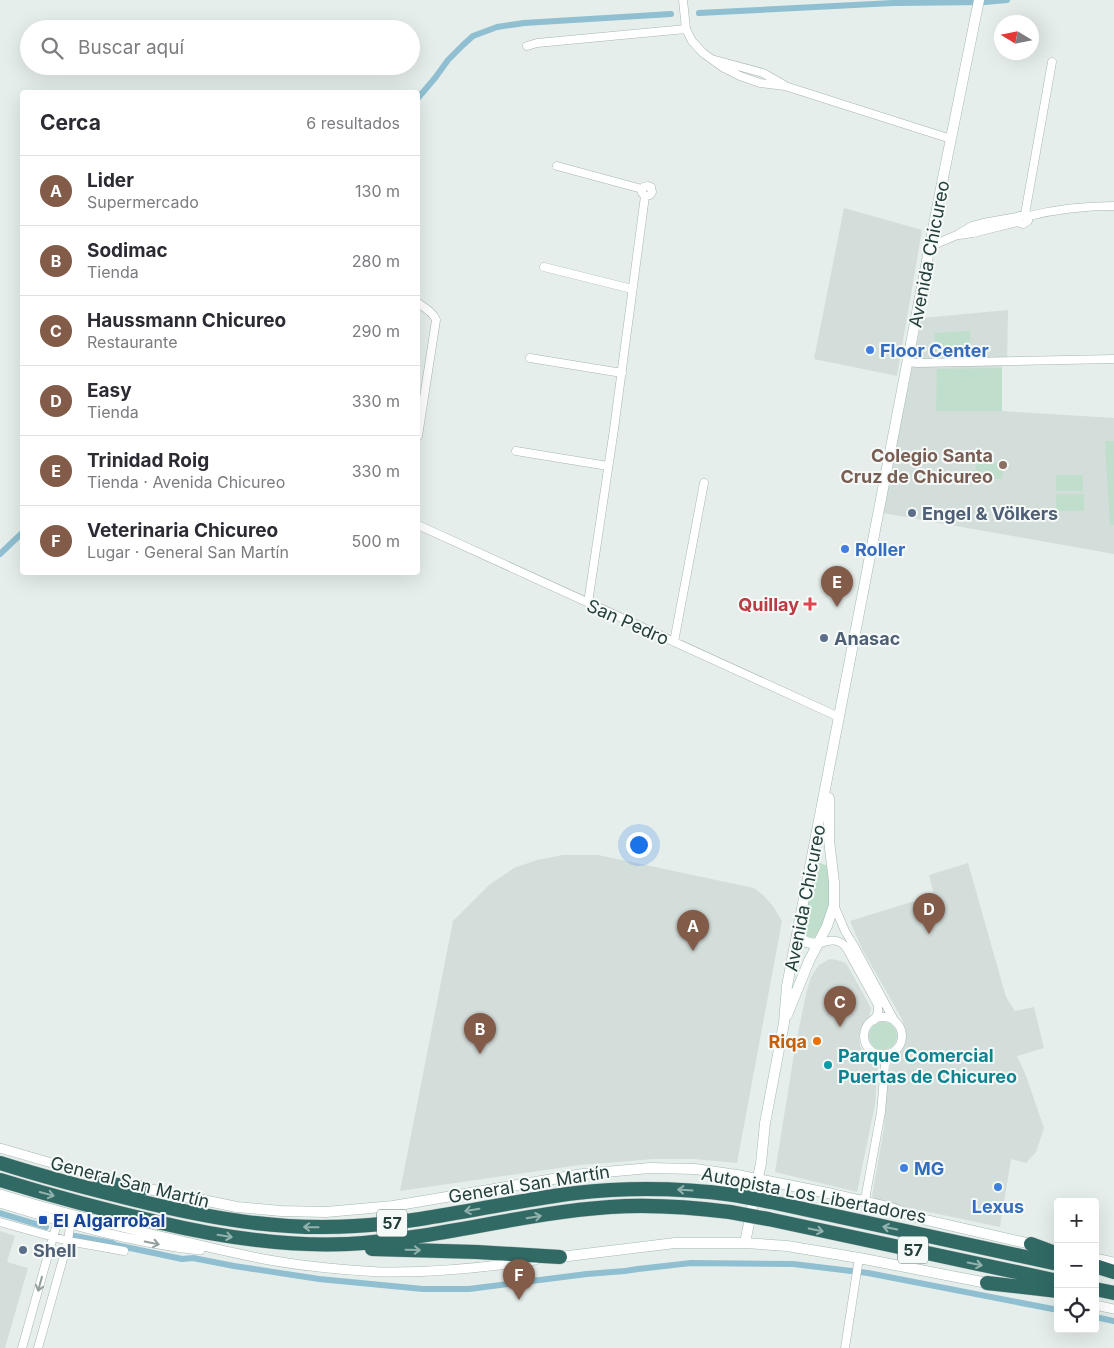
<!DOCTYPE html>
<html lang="es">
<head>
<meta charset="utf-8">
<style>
  body { margin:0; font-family:Inter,sans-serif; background:#f7f7f7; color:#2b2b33 }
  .controls { position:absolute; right:15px; bottom:15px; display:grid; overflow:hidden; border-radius:5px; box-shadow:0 5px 20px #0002 }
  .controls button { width:45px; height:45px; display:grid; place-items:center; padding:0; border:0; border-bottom:1px solid #e1e1e2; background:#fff; color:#2b2b33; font:25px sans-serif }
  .compass { position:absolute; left:994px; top:15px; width:45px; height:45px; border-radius:50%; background:#fff; box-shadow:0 5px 20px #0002; rotate:280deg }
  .you { position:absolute; left:638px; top:844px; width:18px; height:18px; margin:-12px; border:4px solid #fff; border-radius:50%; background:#1a73e8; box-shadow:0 0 0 8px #1a73e833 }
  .badge { display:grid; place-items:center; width:32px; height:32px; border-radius:50%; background:#825b49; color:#fff; font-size:16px; font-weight:700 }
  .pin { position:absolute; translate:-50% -41px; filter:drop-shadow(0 1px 2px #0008) }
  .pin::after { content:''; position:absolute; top:26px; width:18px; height:15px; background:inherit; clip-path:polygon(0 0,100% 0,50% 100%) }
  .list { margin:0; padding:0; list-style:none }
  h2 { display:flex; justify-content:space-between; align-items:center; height:65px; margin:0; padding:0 20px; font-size:21px }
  h2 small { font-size:16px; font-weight:400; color:#7c7c81 }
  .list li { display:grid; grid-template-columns:32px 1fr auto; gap:15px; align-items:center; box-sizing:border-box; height:70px; padding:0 20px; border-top:1px solid #e1e1e2 }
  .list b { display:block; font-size:19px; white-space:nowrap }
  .list p { margin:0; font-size:16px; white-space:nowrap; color:#7c7c81 }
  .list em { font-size:16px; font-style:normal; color:#7c7c81 }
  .icon { flex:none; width:28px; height:28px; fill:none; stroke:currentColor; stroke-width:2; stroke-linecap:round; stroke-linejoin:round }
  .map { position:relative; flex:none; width:1114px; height:1348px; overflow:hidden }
  .search { position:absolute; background:#fff; box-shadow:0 5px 20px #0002; left:20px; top:20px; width:400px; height:55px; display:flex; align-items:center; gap:12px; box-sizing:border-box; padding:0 18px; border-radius:28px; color:#7c7c81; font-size:19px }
  .panel { position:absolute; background:#fff; box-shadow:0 5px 20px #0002; left:20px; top:90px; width:400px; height:485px; border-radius:5px }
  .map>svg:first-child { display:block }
</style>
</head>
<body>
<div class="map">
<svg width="1114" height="1348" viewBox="0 0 1114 1348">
  <rect width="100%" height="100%" fill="#e5eeeb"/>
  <path fill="#d3ddda" d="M844,208L922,230L897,376L814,359Z
    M1008,310L1007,365L1002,366V411L1114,418V554L883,513L922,318Z
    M563,855H598L754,888L764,896L773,906L782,921L737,1163L694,1159H654L580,1165L400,1191L453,921L489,885L514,868L537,860Z
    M968,863L1006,997L1015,1011L1034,1007L1044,1048L1017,1056L1026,1076L1044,1128L1036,1152L1026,1163L1011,1159L1000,1227L876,1201L872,1196L884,1128L886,1095L890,1068L893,1058L902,1050L906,1042V1031L902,1019L862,949L850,921L934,895L929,875Z
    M830,959L837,960L846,963L871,1008L869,1017L861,1028L859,1037L860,1046L864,1054L870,1060L878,1064L875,1105L857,1192L775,1172L795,1048L806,994L811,977L819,965Z
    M0,1231L15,1236L7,1262L28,1268L5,1348H0Z"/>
  <path fill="#bfdecb" d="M970,331L971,361H935V333Z
    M1002,368V411H936L937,369Z
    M1105,441H1114V525H1110Z
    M976,462L1003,463L1002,479L975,478Z
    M1056,475H1083V491H1056Z
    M1056,494H1084V511H1056Z
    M820,863L828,866L832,901L817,937C810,939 806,936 803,931L814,867L816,864Z
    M869 1036a14 14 0 1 1 28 0a14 14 0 1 1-28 0Z"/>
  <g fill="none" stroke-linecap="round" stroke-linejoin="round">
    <path stroke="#8fbfd0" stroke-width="6" d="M699,13L893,3L985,2L1007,0
      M418,98L435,78L448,60L463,45L473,36L497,27L524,23L671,14
      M0,554L22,533
      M0,1213L46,1227
      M75,1236L112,1243L116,1245L182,1259L193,1258L234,1266L319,1279L423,1289H469L587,1274L625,1271L638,1269L691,1263L793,1264L868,1273L1058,1310
      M1095,1317L1114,1321"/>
    <defs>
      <path id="minor" d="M683,0L686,29L692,41L703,53L724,68L740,76L760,83L785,86L951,139
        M527,46L537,43L686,29
        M715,60L763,73L784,85
        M557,166L642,189
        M1025,214L1052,62
        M1025,214L1029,216L1028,221L1023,224L1017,222V217Z
        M1029,216C1057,209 1085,206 1114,206
        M959,235L973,233L1017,222
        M931,246L957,235L972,226L983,223L1017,217
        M544,267L632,289
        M418,303C425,308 433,312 436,320L418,436
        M530,358L622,373
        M908,362L917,363L1114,359
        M516,451L608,466
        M418,525L839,717
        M588,603L614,429L645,196L642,193V189L644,187L648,186L651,187L652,192L650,195L645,196
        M674,642L704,483
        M834,905L845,931L854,946L894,1020
        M818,944C829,940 838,938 846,947L878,1005V1013L874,1020
        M864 1036a19 19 0 1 1 38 0a19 19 0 1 1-38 0Z
        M861,1200L866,1196V1194L881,1112L885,1065L891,1053
        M0,1222L68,1241L124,1251
        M22,1348L53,1237L61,1212
        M38,1348L68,1241L71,1219
        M845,1348L859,1258"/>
      <path id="tertiary" d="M0,1148L107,1179
        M0,1194C62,1213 124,1228 186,1242C216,1249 245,1256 275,1261C310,1267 345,1270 380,1272C432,1273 483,1268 535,1260
        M0,1203C65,1223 132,1243 200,1250
        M1095,1258L1114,1262
        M1095,1305L1114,1309"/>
      <path id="secondary" d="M798,930C802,943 806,943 818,944
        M787,1015L809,961L827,926L834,905V882L829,840V798
        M144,1188L237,1207L281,1211L326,1212L393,1206L583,1174L650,1168L695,1169L737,1175L833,1194L888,1207L922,1219L1031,1244
        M745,1243L761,1163L765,1123L784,1023L787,986L942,183L979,0
        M560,1257L675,1243H745L787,1246L859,1258L987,1283"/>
      <path id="motorway" d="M0,1163C44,1177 90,1189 135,1200C209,1218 279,1231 355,1226C429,1222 502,1202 576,1193C629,1187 681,1188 734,1195
        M0,1180C52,1196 104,1210 157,1222C220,1237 283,1247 348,1244C436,1239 522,1213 610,1207C650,1204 690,1207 730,1212
        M100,1183L144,1188
        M771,1202L1058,1264
        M768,1219L1058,1281
        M1031,1244L1058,1254
        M372,1249L477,1252L560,1257
        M1095,1266L1114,1272
        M987,1283L1058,1291
        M1095,1289L1114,1293"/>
    </defs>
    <use href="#minor" stroke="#a7b6b3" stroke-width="9"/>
    <use href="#tertiary" stroke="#a7b6b3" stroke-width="10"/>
    <use href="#secondary" stroke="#a3b9b4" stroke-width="11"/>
    <use href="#motorway" stroke="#c2c9c8" stroke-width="15"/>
    <use href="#minor" stroke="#fff" stroke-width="8"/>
    <use href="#tertiary" stroke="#fff" stroke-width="9"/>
    <use href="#secondary" stroke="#fff" stroke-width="10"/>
    <use href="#motorway" stroke="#316a65" stroke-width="14"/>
    <defs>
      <path id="motorway-bridge" d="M734,1195L771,1202
        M730,1212L768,1219"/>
    </defs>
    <use href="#motorway-bridge" stroke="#c2c9c8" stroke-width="15" stroke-linecap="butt"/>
    <use href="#motorway-bridge" stroke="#316a65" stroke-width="14"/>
  </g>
  <defs><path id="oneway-shaft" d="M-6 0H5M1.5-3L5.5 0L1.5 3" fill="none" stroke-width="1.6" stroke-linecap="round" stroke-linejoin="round" transform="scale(1.25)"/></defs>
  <g stroke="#93b2ae">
    <use href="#oneway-shaft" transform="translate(685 1190) rotate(-176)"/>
    <use href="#oneway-shaft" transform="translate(47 1194) rotate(15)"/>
    <use href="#oneway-shaft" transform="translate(472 1210) rotate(170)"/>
    <use href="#oneway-shaft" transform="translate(534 1217) rotate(-9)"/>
    <use href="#oneway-shaft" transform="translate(311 1227) rotate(-179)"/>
    <use href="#oneway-shaft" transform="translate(890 1228) rotate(-168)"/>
    <use href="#oneway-shaft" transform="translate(816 1230) rotate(12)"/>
    <use href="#oneway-shaft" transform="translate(225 1236) rotate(9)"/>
    <use href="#oneway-shaft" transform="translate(413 1250) rotate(1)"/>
    <use href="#oneway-shaft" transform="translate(975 1264) rotate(12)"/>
  </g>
  <g stroke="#929f9d">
    <use href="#oneway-shaft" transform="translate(152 1243) rotate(12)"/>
    <use href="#oneway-shaft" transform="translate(40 1284) rotate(105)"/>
  </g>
  <g fill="#3f7fe0" stroke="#f5faf8" stroke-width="2">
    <circle cx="870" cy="350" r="5"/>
    <circle cx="845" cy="549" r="5"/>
    <circle cx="904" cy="1168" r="5"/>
    <circle cx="998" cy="1187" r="5"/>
  </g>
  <circle fill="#8d6e63" stroke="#f5faf8" stroke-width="2" cx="1003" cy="465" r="5"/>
  <g fill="#5c6f8a" stroke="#f5faf8" stroke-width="2">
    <circle cx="912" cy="513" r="5"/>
    <circle cx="824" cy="638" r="5"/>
    <circle cx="23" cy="1250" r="5"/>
  </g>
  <path fill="#e0444e" stroke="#f5faf8" stroke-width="2" d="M807.5 596.5h5v5h5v5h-5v5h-5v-5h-5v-5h5z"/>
  <circle fill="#e8710a" stroke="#f5faf8" stroke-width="2" cx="817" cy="1041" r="5"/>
  <circle fill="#0f9aa8" stroke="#f5faf8" stroke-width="2" cx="828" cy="1065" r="5"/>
  <rect fill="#1a4fb4" stroke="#f5faf8" stroke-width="2" x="38" y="1215" width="10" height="10" rx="2.5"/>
  <g text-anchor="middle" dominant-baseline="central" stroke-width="4" stroke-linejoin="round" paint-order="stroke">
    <g fill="#f5faf8" stroke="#637774" stroke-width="1">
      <rect x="377" y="1209.5" width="30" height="27" rx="4"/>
      <rect x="898" y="1236.5" width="30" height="27" rx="4"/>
    </g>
    <g font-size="16" font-weight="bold" fill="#243f3b">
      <text x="392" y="1223">57</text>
      <text x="913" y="1250">57</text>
    </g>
    <g font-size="18" fill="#243f3b" stroke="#f5faf8">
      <text transform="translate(929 254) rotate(-79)">Avenida Chicureo</text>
      <text transform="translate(628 622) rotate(24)">San Pedro</text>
      <text transform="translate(805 898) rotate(-79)">Avenida Chicureo</text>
      <text transform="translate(130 1182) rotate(14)">General San Martín</text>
      <text transform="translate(529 1184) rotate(-9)">General San Martín</text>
      <text transform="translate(814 1195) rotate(11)">Autopista Los Libertadores</text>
    </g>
    <g font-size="18" font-weight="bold" fill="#366cbe" stroke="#f5faf8" text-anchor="start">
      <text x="880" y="350">Floor Center</text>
      <text x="855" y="549">Roller</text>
      <text x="914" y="1168">MG</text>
      <text x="998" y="1206" text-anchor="middle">Lexus</text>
    </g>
    <g font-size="18" font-weight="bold" fill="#785e54" stroke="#f5faf8" text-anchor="end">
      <text x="993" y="455">Colegio Santa<tspan x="993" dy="21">Cruz de Chicureo</tspan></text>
    </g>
    <g font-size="18" font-weight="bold" fill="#4e5e75" stroke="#f5faf8" text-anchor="start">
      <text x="922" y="513">Engel &amp; Völkers</text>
      <text x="834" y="638">Anasac</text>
      <text x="33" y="1250">Shell</text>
    </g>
    <g font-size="18" font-weight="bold" fill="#be3a42" stroke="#f5faf8" text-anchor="end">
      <text x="799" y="604">Quillay</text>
    </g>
    <g font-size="18" font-weight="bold" fill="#c56008" stroke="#f5faf8" text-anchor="end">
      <text x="807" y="1041">Riqa</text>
    </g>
    <g font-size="18" font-weight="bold" fill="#0d838f" stroke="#f5faf8" text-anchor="start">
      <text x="838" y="1055">Parque Comercial<tspan x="838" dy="21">Puertas de Chicureo</tspan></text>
    </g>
    <g font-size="18" font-weight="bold" fill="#164399" stroke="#f5faf8" text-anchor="start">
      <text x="53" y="1220">El Algarrobal</text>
    </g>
  </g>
</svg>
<div class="controls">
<button>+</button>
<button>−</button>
<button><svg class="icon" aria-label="locate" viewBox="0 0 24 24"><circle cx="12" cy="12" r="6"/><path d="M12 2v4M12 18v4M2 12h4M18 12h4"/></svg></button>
</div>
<svg class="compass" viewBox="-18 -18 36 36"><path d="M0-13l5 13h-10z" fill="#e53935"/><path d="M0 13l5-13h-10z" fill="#7c7c81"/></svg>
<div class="you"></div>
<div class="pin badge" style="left:693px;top:951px">A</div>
<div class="pin badge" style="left:480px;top:1054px">B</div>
<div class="pin badge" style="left:840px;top:1027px">C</div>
<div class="pin badge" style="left:929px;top:934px">D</div>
<div class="pin badge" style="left:837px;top:607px">E</div>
<div class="pin badge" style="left:519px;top:1300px">F</div>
<div class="search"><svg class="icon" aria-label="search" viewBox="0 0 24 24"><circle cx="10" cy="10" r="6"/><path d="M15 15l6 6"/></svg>Buscar aquí</div>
<section class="panel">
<h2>Cerca<small>6 resultados</small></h2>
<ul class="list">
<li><span class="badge">A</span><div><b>Lider</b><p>Supermercado</p></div><em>130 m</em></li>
<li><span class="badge">B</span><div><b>Sodimac</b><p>Tienda</p></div><em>280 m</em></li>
<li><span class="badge">C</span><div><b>Haussmann Chicureo</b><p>Restaurante</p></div><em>290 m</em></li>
<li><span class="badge">D</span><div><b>Easy</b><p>Tienda</p></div><em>330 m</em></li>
<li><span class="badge">E</span><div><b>Trinidad Roig</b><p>Tienda · Avenida Chicureo</p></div><em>330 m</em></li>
<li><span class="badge">F</span><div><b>Veterinaria Chicureo</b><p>Lugar · General San Martín</p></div><em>500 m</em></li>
</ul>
</section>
</div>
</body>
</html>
